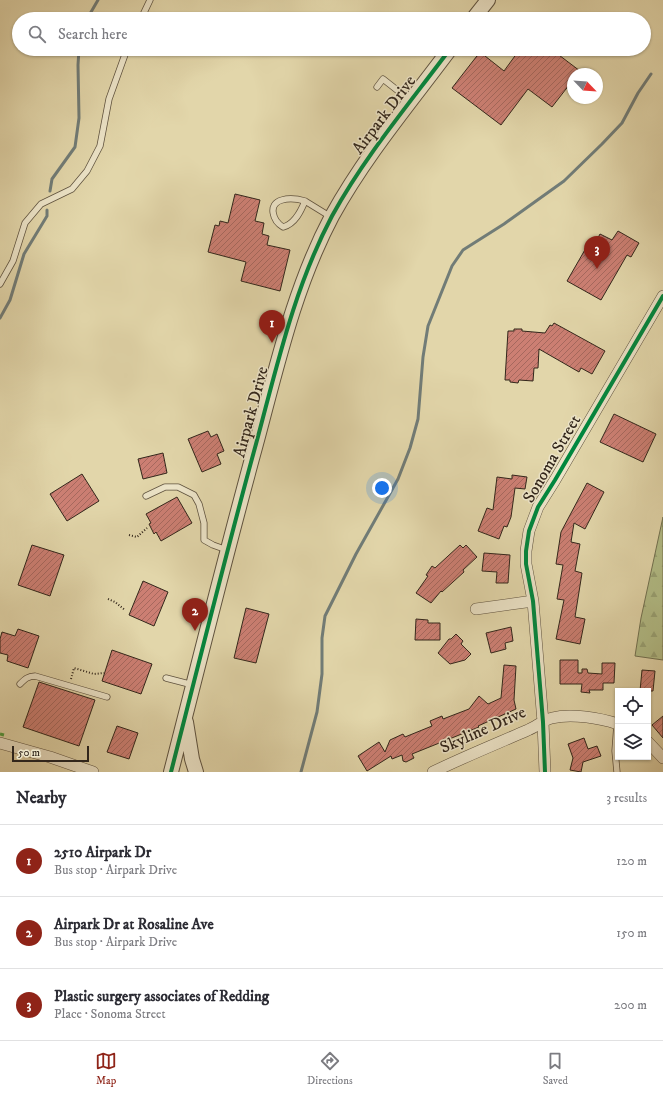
<!DOCTYPE html>
<html lang="en">
<head>
<meta charset="utf-8">
<style>
  body { margin:0; font-family:"IM FELL DW Pica",serif; background:#f2f2f3; color:#2b2b33 }
  .controls { position:absolute; right:12px; bottom:12px; display:grid; overflow:hidden; border-radius:0px; box-shadow:0 1px 3px #0004 }
  .controls button { width:36px; height:36px; display:grid; place-items:center; padding:0; border:0; border-bottom:1px solid #e1e1e2; background:#fff; color:#2b2b33; font:20px sans-serif }
  .compass { position:absolute; left:567px; top:68px; width:36px; height:36px; border-radius:50%; background:#fff; box-shadow:0 1px 3px #0004; rotate:115deg }
  .scale { position:absolute; left:12px; bottom:10px; width:77px; box-sizing:border-box; padding-left:4px; border:2px solid #32261b; border-top:0; font-size:11px; line-height:14px; white-space:nowrap; color:#32261b; -webkit-text-stroke:3px #ece4c8; paint-order:stroke }
  .you { position:absolute; left:382px; top:488px; width:14px; height:14px; margin:-10px; border:3px solid #fff; border-radius:50%; background:#1a73e8; box-shadow:0 0 0 6px #1a73e833 }
  .badge { display:grid; place-items:center; width:26px; height:26px; border-radius:50%; background:#8f2418; color:#fff; font-size:13px; font-weight:700 }
  .pin { position:absolute; translate:-50% -33px; filter:drop-shadow(0 1px 2px #0008) }
  .pin::after { content:''; position:absolute; top:21px; width:14px; height:12px; background:inherit; clip-path:polygon(0 0,100% 0,50% 100%) }
  .list { margin:0; padding:0; list-style:none }
  h2 { display:flex; justify-content:space-between; align-items:center; height:52px; margin:0; padding:0 16px; font-size:17px }
  h2 small { font-size:13px; font-weight:400; color:#7c7c81 }
  .list li { display:grid; grid-template-columns:26px 1fr auto; gap:12px; align-items:center; box-sizing:border-box; height:72px; padding:0 16px; border-top:1px solid #e1e1e2 }
  .list b { display:block; font-size:15px; white-space:nowrap }
  .list p { margin:0; font-size:13px; white-space:nowrap; color:#7c7c81 }
  .list em { font-size:13px; font-style:normal; color:#7c7c81 }
  .icon { flex:none; width:22px; height:22px; fill:none; stroke:currentColor; stroke-width:2; stroke-linecap:round; stroke-linejoin:round }
  .map { position:relative; flex:none; width:663px; height:772px; overflow:hidden }
  .search { position:absolute; background:#fff; box-shadow:0 1px 3px #0004; left:12px; right:12px; top:12px; height:44px; display:flex; align-items:center; gap:10px; box-sizing:border-box; padding:0 14px; border-radius:22px; color:#7c7c81; font-size:15px }
  .sheet { height:268px; background:#fff }
  nav { display:flex; justify-content:space-around; align-items:center; box-sizing:border-box; height:56px; border-top:1px solid #e1e1e2; background:#fff; font-size:11px; color:#7c7c81 }
  nav a { display:grid; justify-items:center; gap:2px }
  nav .on { color:#8f2418 }
  .map>svg:first-child { display:block }
</style>
</head>
<body>
<div class="map">
<svg width="663" height="772" viewBox="0 0 663 772">
  <defs>
    <pattern id="forest-firs" width="22" height="20" patternUnits="userSpaceOnUse"><rect width="22" height="20" fill="#b3be88"/><path d="M5 1l3.5 6h-7zM16 11l3.5 6h-7z" fill="#9aa375"/></pattern>
    <pattern id="building-hatch" width="6" height="6" patternUnits="userSpaceOnUse"><rect width="6" height="6" fill="#cc7f73"/><path d="M-1 1l2-2M0 6l6-6M5 7l2-2" fill="none" stroke="#a6685e"/></pattern>
  </defs>
  <rect width="100%" height="100%" fill="#e2d6aa"/>
  <filter id="stains"><feTurbulence type="fractalNoise" baseFrequency=".005" numOctaves="4"/><feColorMatrix values="0 0 0 0 .2 0 0 0 0 .09 0 0 0 0 .02 0 0 0 .5 -.17"/></filter>
  <radialGradient id="worn" r=".72"><stop offset=".6" stop-color="#630" stop-opacity="0"/><stop offset="1" stop-color="#630" stop-opacity=".3"/></radialGradient>
  <path fill="url(#forest-firs)" stroke="#727252" d="M663,517V660L635,656L641,618Z"/>
  <g fill="none" stroke-linecap="round" stroke-linejoin="round">
    <path stroke="#717c77" stroke-width="3" d="M87,19L98,0
      M50,191L52,179L75,147L79,118L78,65L79,49
      M0,318L10,300L24,254L47,216V210
      M301,772L317,712L322,674V638L325,616L356,554L398,479L410,448L418,419L423,357L428,326L452,266L463,250L504,224L564,181L602,144L622,123L638,93L651,74"/>
  </g>
  <path fill="url(#building-hatch)" stroke="#32261b" d="M520,49H551L584,74H573V80L552,107L528,89L501,125L452,88L480,52L504,71Z
    M235,194L260,200L255,221L264,223L262,234L269,236L267,245L290,250L280,291L241,281L246,262L208,252L215,225L219,226L220,221L228,223Z
    M618,231L639,243L631,257L627,255L601,300L567,281L586,248L591,251L600,234L612,240Z
    M554,323L605,351L592,374L581,368L579,372L539,349L538,368H534L533,381L519,380L518,383L510,382V380H505L508,331H514V329H522V331L545,333L550,325L552,326Z
    M614,414L656,434L643,462L600,442Z
    M208,431L211,437L217,434L224,451L217,454L221,464L202,472L188,439Z
    M163,453L167,473L143,479L138,459Z
    M82,474L99,501L67,521L50,494Z
    M512,475L527,477L525,489L515,488L511,517L507,527L504,526L499,539L478,531L487,508L493,510L497,477L512,479Z
    M587,483L604,492L585,529L574,523L571,542L580,544L575,571L582,573L575,617L585,619L580,644L556,639L564,600L557,599L563,565L556,564L561,532Z
    M177,497L192,523L161,541L156,532L154,534L149,524L151,523L146,514Z
    M32,545L64,555L50,596L18,585Z
    M460,545L463,548L466,545L477,557L463,570L464,572L442,592L441,591L431,603L416,593L428,576L426,575L432,566L435,568Z
    M484,553L510,555L508,583H496L497,572L482,571Z
    M143,581L168,592L154,626L129,615Z
    M246,608L269,614L256,663L234,658Z
    M416,619L428,620V623H440V640H415Z
    M511,627L513,641L505,643L506,649L491,653L486,633Z
    M18,629L39,636L28,668L7,661L8,655L0,653V639L2,632L15,636Z
    M456,634L463,641L461,644L471,654L465,660L450,664L438,653L449,639H451Z
    M112,650L152,664L141,694L102,681Z
    M560,660H578V673H582V669H587L588,673L602,674V663H615L614,683H603V690H589L590,693L581,692L582,684H560Z
    M504,665L516,666L514,700L516,709L478,726L479,727L412,754L414,758L406,762L403,761L402,755L392,759L391,756L367,771L358,756L379,742L385,752L390,740L403,734L405,737L432,726L430,721L442,716L443,719L469,709L479,696L488,704L501,698Z
    M642,670L655,671L653,691H640Z
    M39,682L95,700L79,746L23,727Z
    M663,716V738L652,725Z
    M117,726L138,733L129,759L107,752Z
    M584,738L588,749L597,746L601,756L583,762L581,772L570,770L573,758L568,744Z"/>
  <g fill="none" stroke-linecap="round" stroke-linejoin="round">
    <defs>
      <path id="service" d="M141,19L150,0
        M377,87L383,79L411,101
        M305,201C298,199 289,198 282,200C267,204 273,221 283,227C295,224 301,211 305,201L331,217
        M0,284L13,261L25,223L41,204L72,189L87,171L100,146L109,99L127,49
        M146,496L165,487H178L194,495L199,504L204,523V540L213,545L227,550
        M166,678L193,685
        M20,684C25,679 28,676 35,676L107,697
        M617,772L615,751L617,724"/>
      <path id="minor" d="M476,609L533,601
        M648,742L663,758
        M0,743L50,757L93,772
        M433,772C464,757 496,744 528,730C536,727 543,720 552,718C571,713 600,718 618,724
        M545,772L543,722L533,601L526,564V551L529,531L538,507L555,480L663,296"/>
      <path id="tertiary" d="M473,19L488,0
        M186,722L192,759L196,772
        M171,772C199,663 226,553 256,444C277,366 294,288 332,216C365,156 409,104 450,49"/>
    </defs>
    <use href="#service" stroke="#5e523f" stroke-width="7"/>
    <use href="#minor" stroke="#5e523f" stroke-width="12"/>
    <use href="#tertiary" stroke="#5e523f" stroke-width="16"/>
    <path stroke="#32261b" stroke-width="2" stroke-dasharray="1 2" stroke-linecap="butt" d="M129,535L137,537L147,528
      M108,599L115,602L125,610
      M71,679L74,668L94,674L104,673"/>
    <use href="#service" stroke="#ece4c8" stroke-width="5.5"/>
    <use href="#minor" stroke="#ece4c8" stroke-width="11"/>
    <use href="#tertiary" stroke="#ece4c8" stroke-width="14"/>
    <path stroke="#509c3e" stroke-width="3" stroke-dasharray="6 3" stroke-linecap="butt" d="M0,734L4,735"/>
    <defs>
      <path id="cycleway" d="M171,772C199,663 226,553 256,444C277,366 294,288 332,216C365,156 409,104 450,49
        M545,772L543,722L533,601L526,564V551L529,531L538,507L555,480L663,296"/>
    </defs>
    <use href="#cycleway" stroke="#ece4c8" stroke-width="6"/>
    <use href="#cycleway" stroke="#00873e" stroke-width="4"/>
  </g>
  <g text-anchor="middle" dominant-baseline="central" stroke-width="3" stroke-linejoin="round" paint-order="stroke">
    <g font-size="17" fill="#32261b" stroke="#ece4c8">
      <text transform="translate(384 115) rotate(-53)">Airpark Drive</text>
      <text transform="translate(251 412) rotate(-75)">Airpark Drive</text>
      <text transform="translate(552 459) rotate(-60)">Sonoma Street</text>
      <text transform="translate(483 730) rotate(-24)">Skyline Drive</text>
    </g>
  </g>
  <rect width="100%" height="100%" filter="url(#stains)"/>
  <rect width="100%" height="100%" fill="url(#worn)"/>
</svg>
<div class="controls">
<button><svg class="icon" aria-label="locate" viewBox="0 0 24 24"><circle cx="12" cy="12" r="6"/><path d="M12 2v4M12 18v4M2 12h4M18 12h4"/></svg></button>
<button><svg class="icon" aria-label="layers" viewBox="0 0 24 24"><path d="M12 4l9 5-9 5-9-5zM3 14l9 5 9-5"/></svg></button>
</div>
<svg class="compass" viewBox="-18 -18 36 36"><path d="M0-13l5 13h-10z" fill="#e53935"/><path d="M0 13l5-13h-10z" fill="#7c7c81"/></svg>
<div class="scale">50 m</div>
<div class="you"></div>
<div class="pin badge" style="left:272px;top:343px">1</div>
<div class="pin badge" style="left:195px;top:631px">2</div>
<div class="pin badge" style="left:597px;top:269px">3</div>
<div class="search"><svg class="icon" aria-label="search" viewBox="0 0 24 24"><circle cx="10" cy="10" r="6"/><path d="M15 15l6 6"/></svg>Search here</div>
</div>
<section class="sheet">
<h2>Nearby<small>3 results</small></h2>
<ul class="list">
<li><span class="badge">1</span><div><b>2510 Airpark Dr</b><p>Bus stop · Airpark Drive</p></div><em>120 m</em></li>
<li><span class="badge">2</span><div><b>Airpark Dr at Rosaline Ave</b><p>Bus stop · Airpark Drive</p></div><em>150 m</em></li>
<li><span class="badge">3</span><div><b>Plastic surgery associates of Redding</b><p>Place · Sonoma Street</p></div><em>200 m</em></li>
</ul>
</section>
<nav>
<a class="on"><svg class="icon" aria-label="map" viewBox="0 0 24 24"><path d="M3 6l6-2 6 2 6-2v14l-6 2-6-2-6 2zM9 4v14M15 6v14"/></svg>Map</a>
<a><svg class="icon" aria-label="directions" viewBox="0 0 24 24"><path d="M12 3l9 9-9 9-9-9zM9 14v-3h6M13 9l2 2-2 2"/></svg>Directions</a>
<a><svg class="icon" aria-label="saved" viewBox="0 0 24 24"><path d="M7 4h10v16l-5-4-5 4z"/></svg>Saved</a>
</nav>
</body>
</html>
